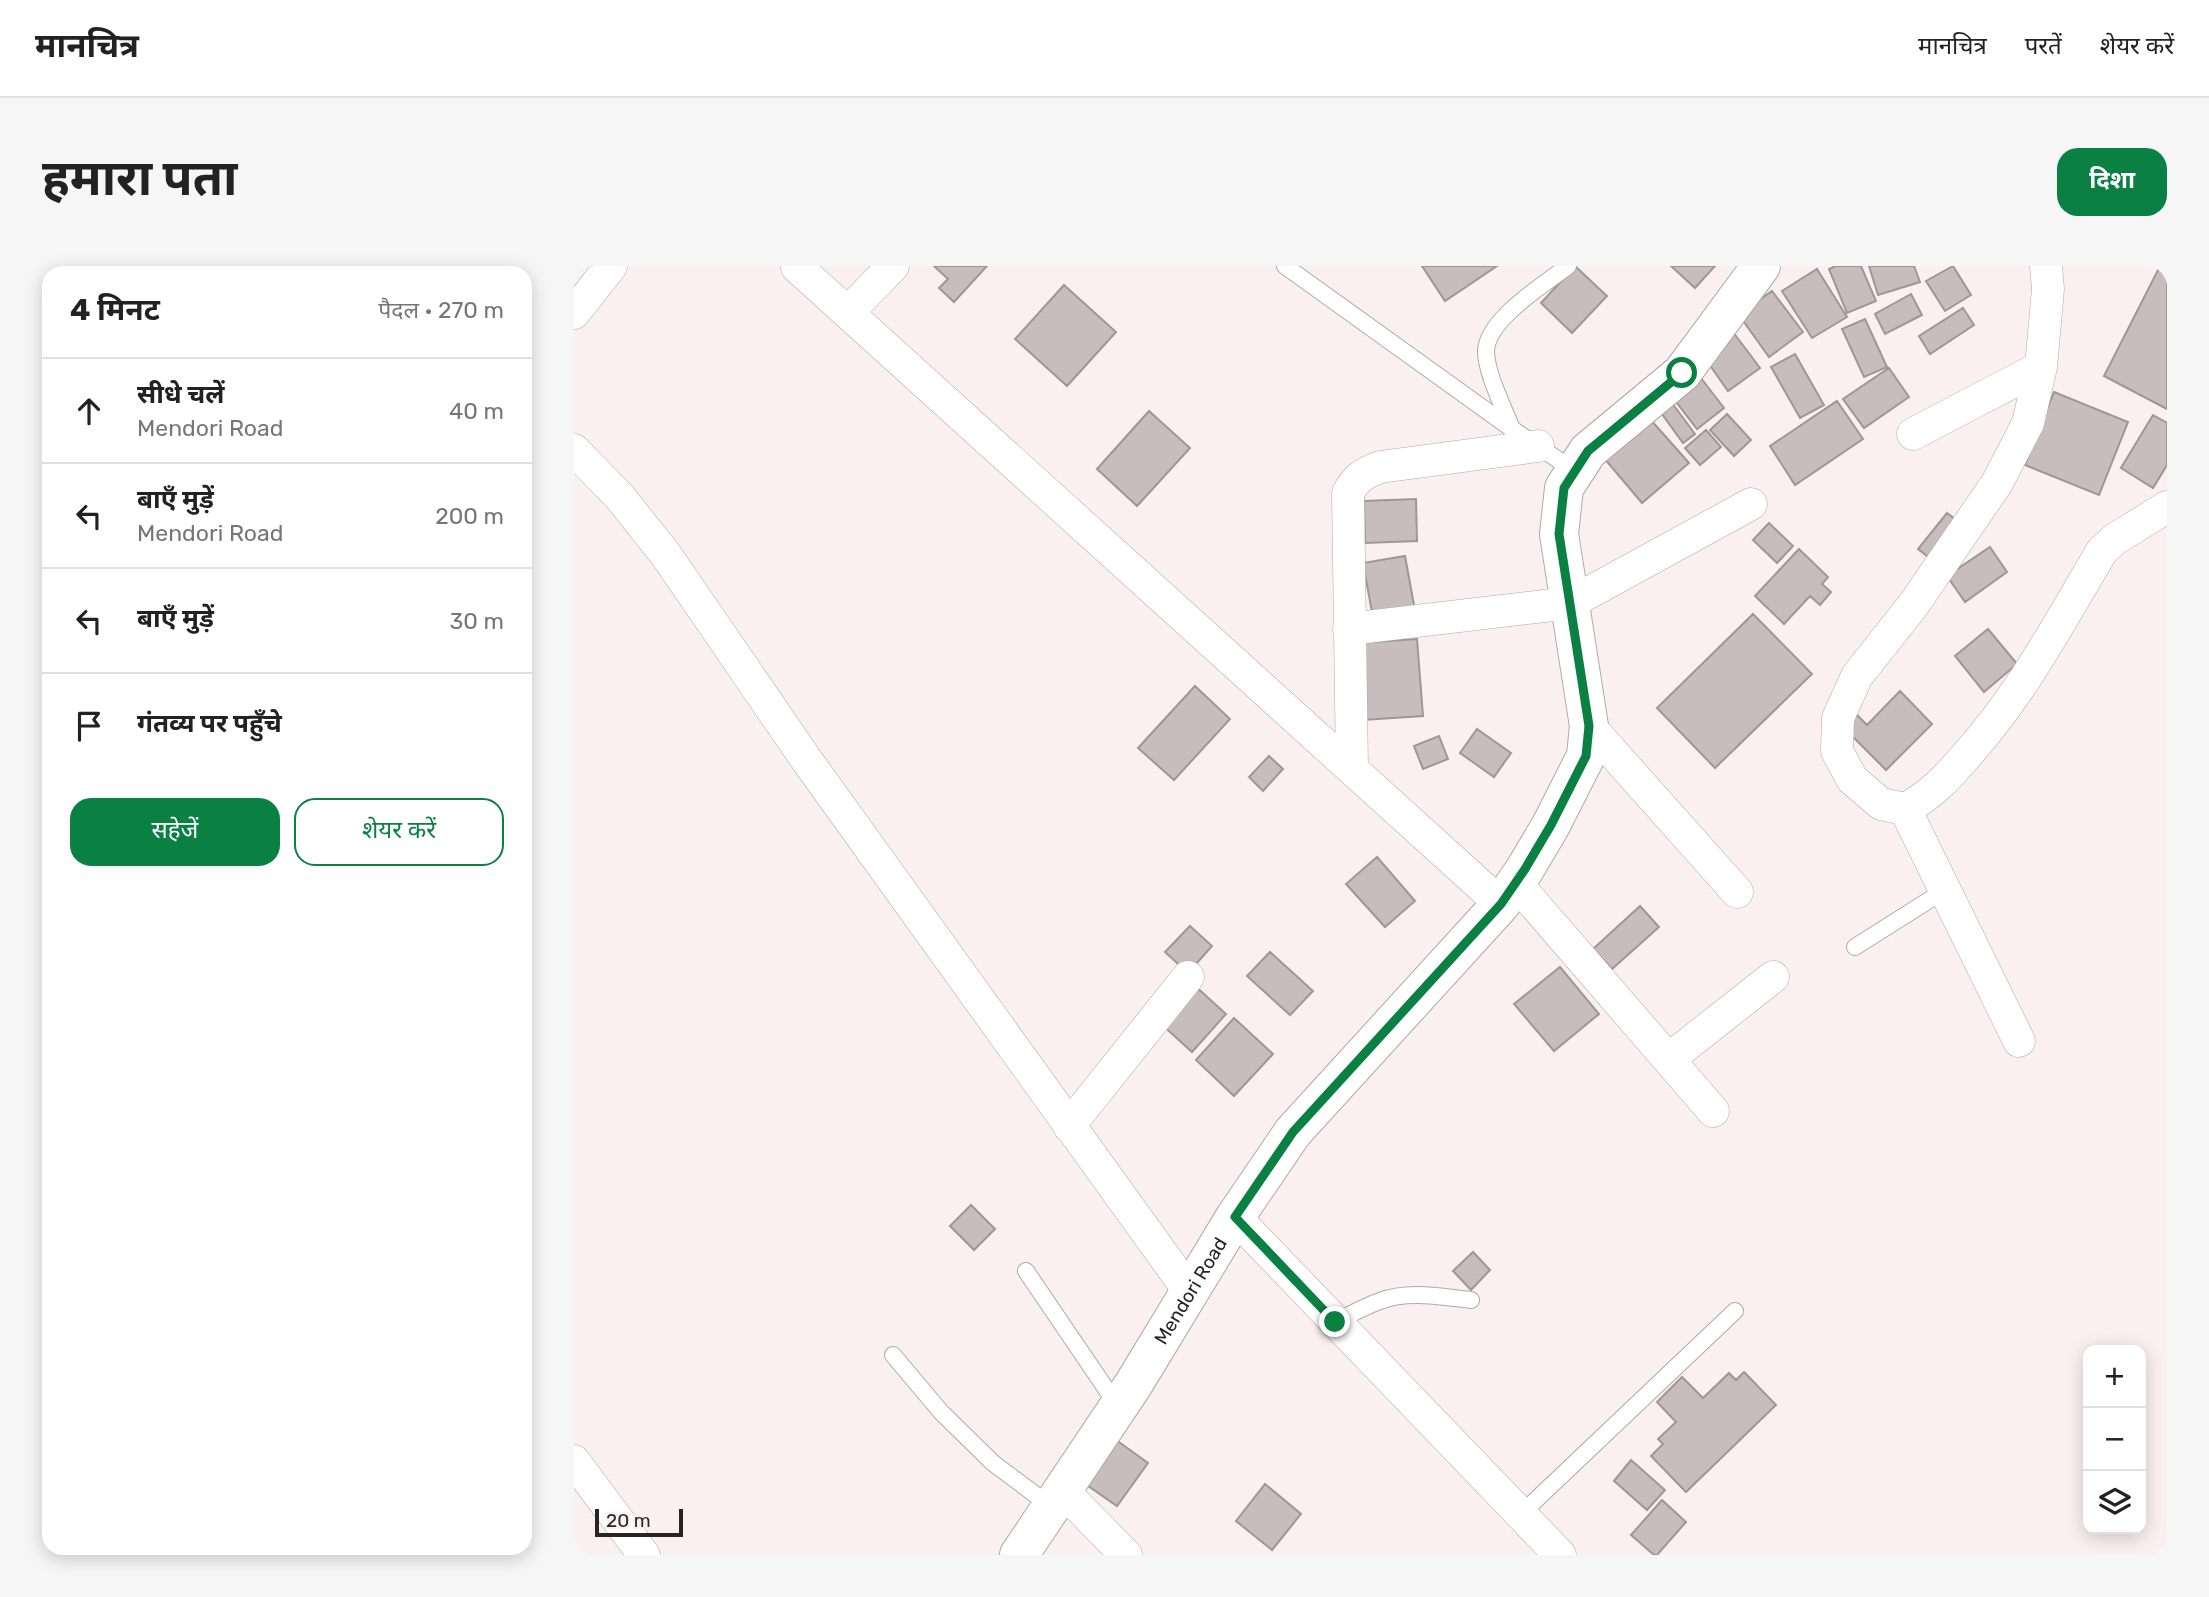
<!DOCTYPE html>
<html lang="hi">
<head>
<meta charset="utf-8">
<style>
  body { margin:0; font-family:Rubik,"Noto Sans Devanagari",sans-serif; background:#f6f6f6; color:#222 }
  .controls { position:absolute; right:21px; bottom:21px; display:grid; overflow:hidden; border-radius:14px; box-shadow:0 4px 18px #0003 }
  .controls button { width:63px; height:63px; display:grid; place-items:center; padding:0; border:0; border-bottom:2px solid #e0e0e0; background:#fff; color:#222; font:35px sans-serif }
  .scale { position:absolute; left:21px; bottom:18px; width:88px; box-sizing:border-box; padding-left:7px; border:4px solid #292525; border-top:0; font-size:19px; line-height:24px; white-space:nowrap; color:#292525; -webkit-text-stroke:5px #fbf0f1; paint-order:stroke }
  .stop { position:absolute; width:21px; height:21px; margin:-16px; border:5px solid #0b8043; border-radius:50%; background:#fff }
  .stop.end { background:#0b8043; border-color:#fff; box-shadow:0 2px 7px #0008 }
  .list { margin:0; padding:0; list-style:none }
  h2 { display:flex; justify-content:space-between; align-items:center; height:91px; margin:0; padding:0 28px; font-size:30px }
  h2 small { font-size:23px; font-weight:400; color:#767676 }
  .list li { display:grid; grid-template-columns:46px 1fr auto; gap:21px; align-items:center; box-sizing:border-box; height:105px; padding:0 28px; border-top:2px solid #e0e0e0 }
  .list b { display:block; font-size:26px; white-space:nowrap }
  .list p { margin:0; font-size:23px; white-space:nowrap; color:#767676 }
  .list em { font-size:23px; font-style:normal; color:#767676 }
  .actions { display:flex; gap:14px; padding:21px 28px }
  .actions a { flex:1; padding:16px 0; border:2px solid #0b8043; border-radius:21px; text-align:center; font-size:24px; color:#0b8043 }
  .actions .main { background:#0b8043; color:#fff }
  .icon { flex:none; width:38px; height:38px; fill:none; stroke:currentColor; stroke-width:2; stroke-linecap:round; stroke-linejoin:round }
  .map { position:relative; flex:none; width:1593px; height:1289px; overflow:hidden; border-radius:21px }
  header { display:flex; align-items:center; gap:42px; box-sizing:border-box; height:98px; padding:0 35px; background:#fff; border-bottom:2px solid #e0e0e0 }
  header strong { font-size:33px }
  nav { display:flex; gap:38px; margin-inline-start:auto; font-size:24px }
  .intro { display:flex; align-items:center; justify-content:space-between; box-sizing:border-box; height:168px; padding:0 42px }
  h1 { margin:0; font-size:49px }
  .button { padding:18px 32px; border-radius:21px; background:#0b8043; color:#fff; font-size:24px; font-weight:700 }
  main { display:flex; gap:42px; padding:0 42px }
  aside { flex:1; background:#fff; border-radius:21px; box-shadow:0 4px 18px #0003 }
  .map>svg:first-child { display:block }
</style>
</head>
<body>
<header>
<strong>मानचित्र</strong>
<nav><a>मानचित्र</a><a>परतें</a><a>शेयर करें</a></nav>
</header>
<div class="intro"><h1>हमारा पता</h1><a class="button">दिशा</a></div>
<main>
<aside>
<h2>4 मिनट<small>पैदल · 270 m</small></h2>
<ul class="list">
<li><svg class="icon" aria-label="ahead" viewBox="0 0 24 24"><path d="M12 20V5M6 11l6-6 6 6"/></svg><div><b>सीधे चलें</b><p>Mendori Road</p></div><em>40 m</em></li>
<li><svg class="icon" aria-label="left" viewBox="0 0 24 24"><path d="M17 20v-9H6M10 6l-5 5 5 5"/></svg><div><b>बाएँ मुड़ें</b><p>Mendori Road</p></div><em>200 m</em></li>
<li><svg class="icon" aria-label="left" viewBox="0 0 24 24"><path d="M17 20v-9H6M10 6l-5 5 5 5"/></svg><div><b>बाएँ मुड़ें</b></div><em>30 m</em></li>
<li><svg class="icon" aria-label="arrive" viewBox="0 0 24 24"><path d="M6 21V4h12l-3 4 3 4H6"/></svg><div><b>गंतव्य पर पहुँचे</b></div></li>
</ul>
<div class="actions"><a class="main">सहेजें</a><a>शेयर करें</a></div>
</aside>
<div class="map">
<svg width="1593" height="1289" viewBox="0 0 1593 1289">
  <rect width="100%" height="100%" fill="#fbf0f1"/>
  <path fill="#c8bdbe" stroke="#a09697" stroke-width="2" d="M360,0H413L380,36L365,22L374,13Z
    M848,0H923L871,35Z
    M1001,0L1033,30L998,67L967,37Z
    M1097,0H1141L1121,22Z
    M1262,0H1287L1302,35L1273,47L1255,3Z
    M1295,0H1340L1346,16L1304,29Z
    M1379,0L1397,29L1371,45L1352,15Z
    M1585,2L1593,6V143L1530,110Z
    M1243,3L1273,51L1238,72L1208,25Z
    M490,19L542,66L493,120L441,73Z
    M1198,25L1229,66L1195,91L1165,49Z
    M1337,28L1348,49L1311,68L1301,48Z
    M1389,42L1400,59L1356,88L1345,70Z
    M1291,53L1313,101L1290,111L1268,63Z
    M1159,66L1186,102L1154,125L1128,88Z
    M1221,88L1250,139L1226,152L1197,101Z
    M1315,102L1335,131L1290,162L1269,133Z
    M1123,107L1150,142L1123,163L1096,128Z
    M1480,126L1554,156L1525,229L1451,199Z
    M1092,129L1121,168L1109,177L1080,137Z
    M1263,135L1289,173L1221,219L1196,180Z
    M575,145L616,182L563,240L523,203Z
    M1153,148L1177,174L1160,190L1136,164Z
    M1579,149L1593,157V199L1579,222L1547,202Z
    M1076,153L1115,197L1068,237L1030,192Z
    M1132,164L1147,181L1126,199L1111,182Z
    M842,233L843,275L791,277L790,235Z
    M1373,247L1385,256L1357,293L1344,283Z
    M1195,257L1219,280L1203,297L1179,274Z
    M1416,281L1433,306L1391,336L1373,310Z
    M1225,283L1254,311L1248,318L1257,326L1246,339L1236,330L1210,358L1181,330Z
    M831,290L842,350L800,357L789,297Z
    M1179,348L1238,408L1141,502L1083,442Z
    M1414,363L1443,398L1410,426L1381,390Z
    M843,373L849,450L789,454L784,377Z
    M621,420L656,453L600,514L564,482Z
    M1326,425L1358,458L1312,504L1270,462L1283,449L1293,459Z
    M903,463L937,487L920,511L886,487Z
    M865,470L874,493L849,503L840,480Z
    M695,490L709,503L689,525L675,511Z
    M803,591L841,635L811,661L772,618Z
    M1066,640L1085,661L1038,703L1019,683Z
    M616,660L638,680L614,707L591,686Z
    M696,686L739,725L716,749L673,710Z
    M986,701L1025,748L980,785L940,738Z
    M619,718L652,748L618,786L585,756Z
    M660,752L699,788L660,830L622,794Z
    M397,939L421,963L400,984L376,960Z
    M899,986L916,1004L897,1024L879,1005Z
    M1170,1106L1202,1139L1112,1226L1077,1190L1089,1178L1084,1173L1102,1156L1083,1136L1108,1111L1129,1132L1155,1107L1162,1114Z
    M538,1171L574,1197L543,1240L507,1215Z
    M1057,1194L1091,1224L1073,1244L1040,1215Z
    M691,1218L727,1248L698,1284L662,1255Z
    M1088,1234L1112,1256L1083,1289H1080L1057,1269Z"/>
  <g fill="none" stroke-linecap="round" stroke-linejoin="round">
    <defs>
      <path id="service" d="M711,0L938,163L1001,205
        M938,163C930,142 912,107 912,85C913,53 971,18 994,0
        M1281,681L1371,624
        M452,1005L543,1139
        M761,1056C776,1049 791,1040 806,1035C835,1024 867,1031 897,1034
        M319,1089L367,1146L419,1197L478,1241
        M947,1248L1161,1045"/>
      <path id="minor" d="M1472,0L1474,23L1467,101L1454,157L1423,217L1340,338L1283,410L1264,452L1263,485L1278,513L1307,538L1331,543C1356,530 1373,512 1391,491C1448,428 1485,357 1528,285L1541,273L1593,241
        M223,1L927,638
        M274,46L319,0
        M0,47L37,0
        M1339,168L1467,101
        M0,184L45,230L92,289L234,496L615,1025
        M775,363L996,337L1177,238
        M1015,460L1163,626
        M778,502L774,227C782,212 790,207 806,201L964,180
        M1331,543L1445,775
        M941,616L1139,845
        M1095,793L1199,711
        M495,860L614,711
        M661,951L986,1289
        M0,1195L70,1289
        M489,1225L552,1289"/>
      <g id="secondary">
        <path id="s1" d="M445,1289L559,1119L661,951L719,866L927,638L951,603L977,559L1012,490L1015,460L985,268L990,222L1014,185L1108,107L1187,0"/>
      </g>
    </defs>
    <use href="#service" stroke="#b2a7a9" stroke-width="18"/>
    <use href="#minor" stroke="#b2a7a9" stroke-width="33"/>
    <use href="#secondary" stroke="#b2a7a9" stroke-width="40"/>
    <use href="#service" stroke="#fff" stroke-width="16"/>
    <use href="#minor" stroke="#fff" stroke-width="32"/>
    <use href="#secondary" stroke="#fff" stroke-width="38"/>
  </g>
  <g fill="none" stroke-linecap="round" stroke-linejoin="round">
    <path stroke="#0b8043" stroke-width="9" d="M761,1056L661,951L719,866L927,638L951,603L977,559L1012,490L1015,460L985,268L990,222L1014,185L1108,107"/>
  </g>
  <g text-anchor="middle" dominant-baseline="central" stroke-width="6" stroke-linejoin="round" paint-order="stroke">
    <g font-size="19" fill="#292525" stroke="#fbf0f1">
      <text stroke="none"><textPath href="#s1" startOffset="315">Mendori Road</textPath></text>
    </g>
  </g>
</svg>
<div class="controls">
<button>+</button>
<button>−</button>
<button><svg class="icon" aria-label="layers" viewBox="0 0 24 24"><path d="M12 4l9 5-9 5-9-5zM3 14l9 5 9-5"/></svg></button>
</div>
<div class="scale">20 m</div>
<div class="stop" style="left:1108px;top:107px"></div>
<div class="stop end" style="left:761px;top:1056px"></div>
</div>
</main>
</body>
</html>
